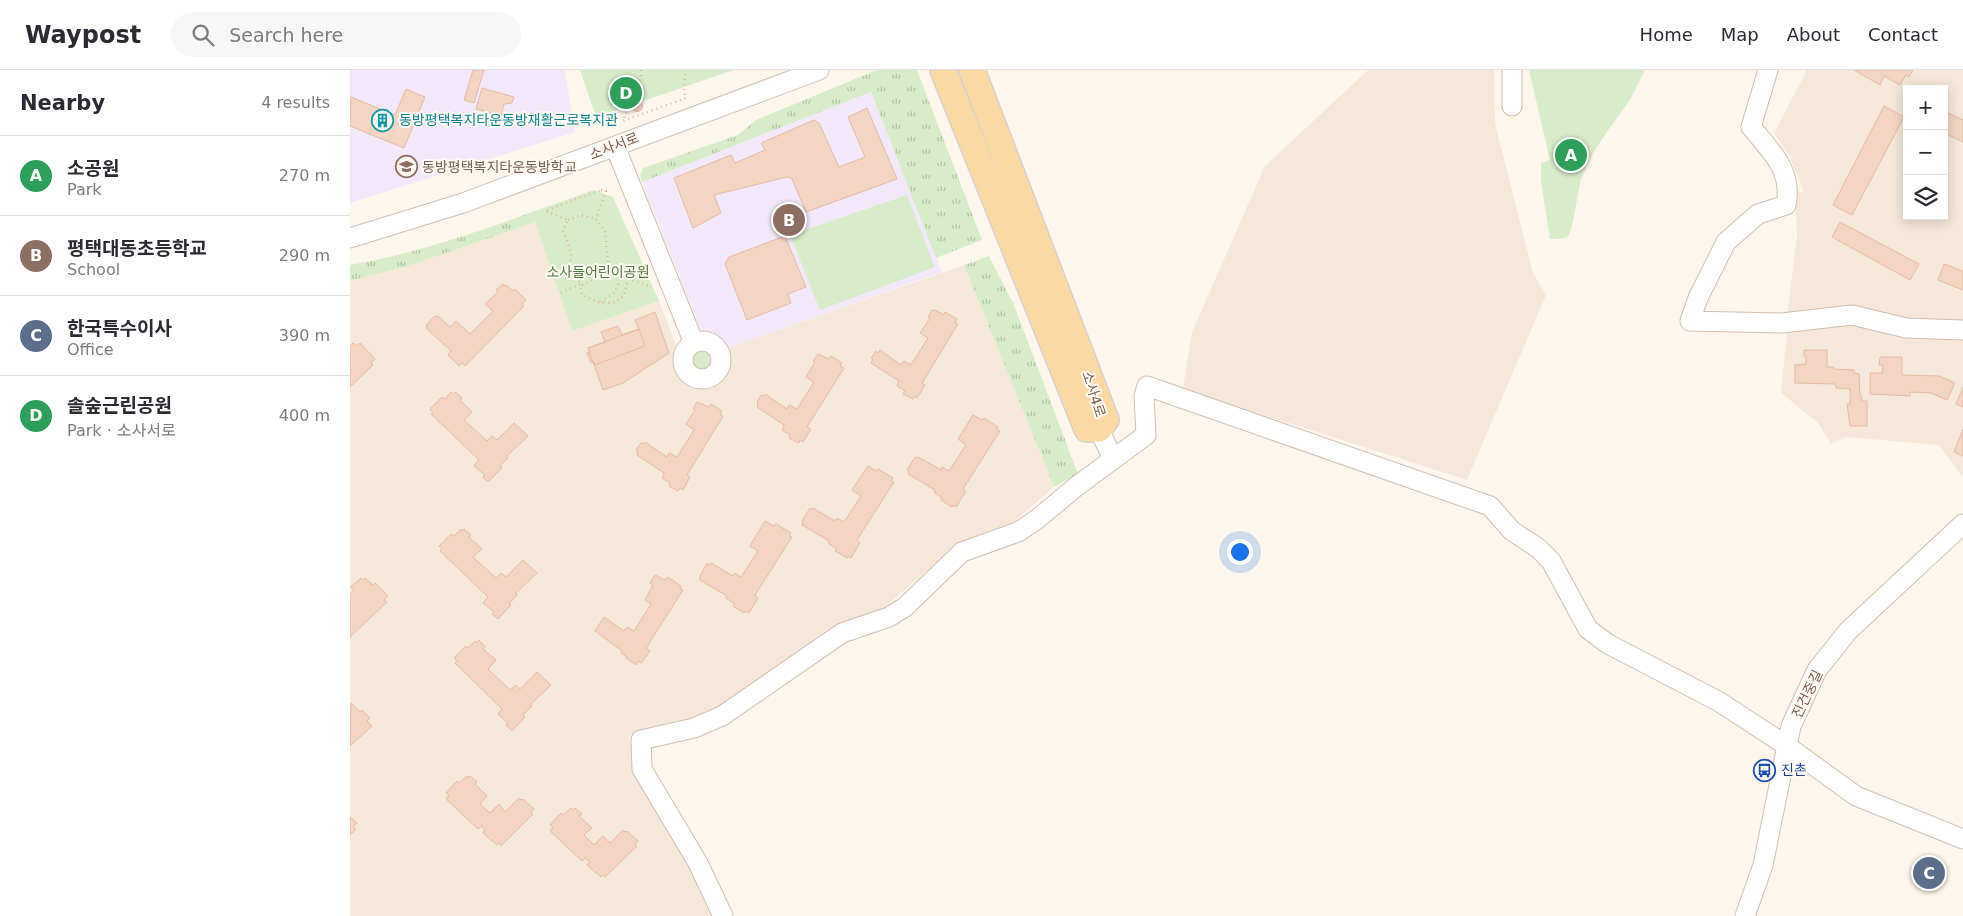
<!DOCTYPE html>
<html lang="en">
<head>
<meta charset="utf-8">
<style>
  body { margin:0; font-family:"DejaVu Sans","Noto Sans KR",sans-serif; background:#f7f7f7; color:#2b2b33 }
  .controls { position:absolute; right:15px; top:15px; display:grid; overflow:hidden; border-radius:0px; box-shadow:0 2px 12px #0003 }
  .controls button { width:45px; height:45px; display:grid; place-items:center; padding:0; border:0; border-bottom:1px solid #e1e1e2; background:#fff; color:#2b2b33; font:25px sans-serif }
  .you { position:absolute; left:889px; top:481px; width:18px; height:18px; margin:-12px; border:4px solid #fff; border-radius:50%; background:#1a73e8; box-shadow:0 0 0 8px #1a73e833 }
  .badge { display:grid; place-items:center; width:32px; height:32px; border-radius:50%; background:#111827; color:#fff; font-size:16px; font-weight:700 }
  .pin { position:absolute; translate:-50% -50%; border:2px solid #fff; box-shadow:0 1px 5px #0006 }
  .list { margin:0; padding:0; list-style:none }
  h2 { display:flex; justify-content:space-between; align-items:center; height:65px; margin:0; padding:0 20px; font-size:21px }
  h2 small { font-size:16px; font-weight:400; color:#7c7c81 }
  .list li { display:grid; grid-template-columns:32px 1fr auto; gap:15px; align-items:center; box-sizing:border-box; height:80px; padding:0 20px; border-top:1px solid #e1e1e2 }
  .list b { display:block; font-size:19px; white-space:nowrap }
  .list p { margin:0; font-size:16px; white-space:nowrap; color:#7c7c81 }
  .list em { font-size:16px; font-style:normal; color:#7c7c81 }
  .icon { flex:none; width:28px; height:28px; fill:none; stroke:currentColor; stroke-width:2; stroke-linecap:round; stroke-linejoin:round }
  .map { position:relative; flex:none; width:1613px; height:846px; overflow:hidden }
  header { display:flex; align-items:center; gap:30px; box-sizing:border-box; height:70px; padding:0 25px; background:#fff; border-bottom:1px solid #e1e1e2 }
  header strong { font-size:24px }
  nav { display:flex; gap:28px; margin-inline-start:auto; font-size:18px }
  .search { width:350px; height:45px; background:#f7f7f7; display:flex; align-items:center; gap:12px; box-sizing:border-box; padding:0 18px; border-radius:28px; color:#7c7c81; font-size:19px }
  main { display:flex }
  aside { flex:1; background:#fff }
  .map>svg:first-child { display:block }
</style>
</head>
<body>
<header>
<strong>Waypost</strong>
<div class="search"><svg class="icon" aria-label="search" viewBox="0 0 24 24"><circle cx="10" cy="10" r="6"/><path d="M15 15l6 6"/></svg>Search here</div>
<nav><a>Home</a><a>Map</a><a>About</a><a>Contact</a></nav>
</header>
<main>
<aside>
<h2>Nearby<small>4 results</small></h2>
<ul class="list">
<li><span class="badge" style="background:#2e9e5b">A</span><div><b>소공원</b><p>Park</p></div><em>270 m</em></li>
<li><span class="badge" style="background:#8d6e63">B</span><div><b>평택대동초등학교</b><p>School</p></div><em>290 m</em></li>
<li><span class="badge" style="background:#5c6f8a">C</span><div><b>한국특수이사</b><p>Office</p></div><em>390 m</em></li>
<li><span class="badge" style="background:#2e9e5b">D</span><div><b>솔숲근린공원</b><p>Park · 소사서로</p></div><em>400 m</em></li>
</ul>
</aside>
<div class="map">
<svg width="1613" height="846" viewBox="0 0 1613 846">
  <defs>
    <pattern id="grass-tufts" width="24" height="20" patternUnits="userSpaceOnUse" patternTransform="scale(1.25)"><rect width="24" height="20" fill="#d8ecc9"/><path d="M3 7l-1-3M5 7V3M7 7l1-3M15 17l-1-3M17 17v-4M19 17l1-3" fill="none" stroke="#b4c2a5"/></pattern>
  </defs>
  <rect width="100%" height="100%" fill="#fdf6ec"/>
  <path fill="#f5e8da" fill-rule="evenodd" d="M1018,0H1144L1145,54L1183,203L1196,225L1117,410L833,319L842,262L915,96Z
    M1457,0H1613V253L1542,247L1497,235L1437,247L1447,166L1445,120L1454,123L1438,83L1424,63ZM1557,19H1594V146H1557Z
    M186,152L222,261L309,231L328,280L324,287L326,297L331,307L346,316L361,314L375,304V279L614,195L704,417L664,452L608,474L529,542L476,560L396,621L337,655L279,666L289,708L371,846H0V211L55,197Z
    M1499,252L1613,269V408L1589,375L1496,367L1481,374L1468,353L1431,323L1437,263Z"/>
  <path fill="#f3e8fa" d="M0,0H215L225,62L0,133Z
    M521,22L592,202L375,279L369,269L352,263L292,112Z"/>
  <path fill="url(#grass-tufts)" d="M527,0H567L632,170L586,188L521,22L292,112L290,105L293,98L388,65L406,50Z
    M182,142L186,152L55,197L0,211V195C63,184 122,164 182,142Z
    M639,186L664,235L728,404L704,417L614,195Z"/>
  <path fill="#d8ecc9" d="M230,0H384L246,47Z
    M1179,0H1295C1290,10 1285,21 1279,31C1262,56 1243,78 1232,106C1228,117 1223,162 1218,166C1214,169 1205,169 1200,169L1191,112V93L1200,90Z
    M244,120L263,127L309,231L222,261L182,142Z
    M557,125L585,197L470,240L440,165Z
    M342 290a10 10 0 1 1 20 0a10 10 0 1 1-20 0Z"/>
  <path fill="#f3d5c3" stroke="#e6bba3" d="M123,0H134L124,33L114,30Z
    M1504,0H1563L1559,7L1556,5L1550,15L1534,6L1530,15Z
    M132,18L164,27L162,33L154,34L151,46L126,39Z
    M56,19L75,27L54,78L0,56L1,27L45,45Z
    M281.5 36a5.5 5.5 0 1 1 11 0a5.5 5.5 0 1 1-11 0Z
    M1534,36L1554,47L1502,145L1483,135Z
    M517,38L547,109L456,142L442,109L437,107L364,125L371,143L343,158L324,108L381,85L385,93L415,80L411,73L464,50L469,53L489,97L515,87L498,47Z
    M1594,41L1613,50V72L1594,63Z
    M1490,152L1569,194L1560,210L1482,167Z
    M435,166L456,217L438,224L441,233L397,250L375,194L379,187Z
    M1594,194L1613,201V220L1588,210Z
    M153,214L154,216L156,215L163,221L165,219L176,230L172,234L174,236L115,296L112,293L109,296L98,285L101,281L76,258L77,256L76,255L85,246L86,247L88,246L100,257L106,251L120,264L143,241L135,234L148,222L146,220Z
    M582,240H585L594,245L595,242L607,249L605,253L608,254L572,313L575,315L567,328L565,326L563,329L553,324L555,321L547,316L549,311L521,293L523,289L521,288L526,281L528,283L530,280L551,295L554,291L561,295L578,268L570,263L580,248L578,247Z
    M305,242L319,283L273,313L253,320L238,278L289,259L285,250Z
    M268,256L272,265L289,259L295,276L245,295L244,292L241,293L237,283L240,282L238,278L255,272L251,262Z
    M3,273L7,276L10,273L25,289L21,293L23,295L0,317V277Z
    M1454,280H1477V297H1483L1484,299L1504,300V303L1509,304L1510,325H1511L1512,331H1517V356H1500L1497,334H1500V319L1486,318L1485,314L1445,313V295L1456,294V286H1454Z
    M468,284L479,289L481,286L492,293L490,296L494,298L457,357L461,359L453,372L450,370L449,373L439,368L440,365L432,360L434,355L407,337L408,333L407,332L411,325L413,326L415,324L437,339L439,335L447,339L464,312L456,307L465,292L463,291Z
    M1530,287H1552V305L1589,306L1605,313L1597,330L1581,323L1560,322V326L1520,324V303H1532L1533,295H1529Z
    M1613,317V337L1606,334Z
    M101,322L103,324L105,322L112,328L110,330L122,342L114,350L137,371L142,366L147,370L164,353L178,366L157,386L158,388L150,396L152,398L138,412L133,407L135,405L124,396L129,390L81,344L83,343L80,339L92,327L95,329Z
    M347,332L359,337L361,334L372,341L370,344L373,346L337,405L340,407L333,420L330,418L328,421L319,416L320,413L312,408L314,403L287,385L288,381L286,380L291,373L293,374L295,372L317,387L319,383L327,387L344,360L336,354L345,340L343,339Z
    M623,345L632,350L634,348L648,357L647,360L650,361L613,419L616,421L606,437L604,435L602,437L591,430L592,428L584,422L585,420L558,404L559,401L557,400L565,387L567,388L568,387L591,400L592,397L599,401L616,375L608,369Z
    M1613,359V386L1604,382Z
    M518,396L526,401L528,399L543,408L541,411L544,412L507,470L510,473L501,488L498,486L497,488L485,481L487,479L478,473L479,471L452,455L453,452L452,451L460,438L462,440L463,438L485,451L487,448L494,452L511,426L502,420Z
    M415,451L424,456L426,454L441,463L439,466L442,467L405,525L408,528L399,543L396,541L394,543L383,536L385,534L376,528L377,526L350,510V506L357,493L359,495L361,493L383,506L385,503L391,507L408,481L400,476Z
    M111,459L112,461L114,459L121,465L119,467L132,479L123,487L146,508L151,503L156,507L173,490L187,503L166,523L167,525L159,534L161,535L148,549L142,544L144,542L133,533L138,527L90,481L92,479L89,476L101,464L104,466Z
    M305,505L315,510L318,507L331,516L330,518L333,520L296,578L300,581L291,593L288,591L286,595L276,588L277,587L271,583L272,581L245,561L254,547L274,561L277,557L284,561L301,534L295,530L303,515L300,513Z
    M11,508L13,510L15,508L23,515L25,513L38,526L34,530L37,532L0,567V524L4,520L1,517Z
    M129,570L135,577L133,579L146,590L138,599L160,620L166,615L170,619L187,602L201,615L180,635L182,636L173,645L175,647L162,661L156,655L158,653L148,644L152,639L105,593L107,591L104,588L116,576L118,578L125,571L127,572Z
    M1,633L10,642L12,640L20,648L17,651L22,656L0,676Z
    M117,706L118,708L120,706L127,712L125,714L137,726L130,734L140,743L149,734L155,742L169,728L171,730L173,729L184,739L181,742L183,744L151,776L149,773L147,775L133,763L135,760L131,756L128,759L96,729L99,725L96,723L107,711L109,713Z
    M221,738L223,740L225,738L232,744L229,746L242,758L234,765L244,775L253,766L260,773L273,760L275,762L277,761L288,771L285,774L287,776L255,807L253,805L251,807L237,795L240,792L235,788L232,791L200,761L203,757L200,755L211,743L213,745Z
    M0,747L7,753L3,757L6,759L0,765Z"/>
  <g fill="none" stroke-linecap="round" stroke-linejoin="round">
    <defs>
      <path id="minor" d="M1418,0L1401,57C1421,81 1443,101 1436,135L1408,144L1376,172L1348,228L1340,251L1432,253L1502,245L1556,258L1613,260
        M1162,36V0
        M265,76L344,273
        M0,168L113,133L469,0
        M333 290a19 19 0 1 1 38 0a19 19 0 1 1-38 0Z
        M749,359L762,387
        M373,846L348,793L292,699L291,670L344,658L372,646L492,563L539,547L555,537L612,482L668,462L686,450L727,416L796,365L794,326L797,316L1140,436L1162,461L1188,478L1201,491L1238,559L1258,574L1368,631L1437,676L1506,726L1613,769
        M1395,846L1413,795L1441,656L1467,600L1498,561L1613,454"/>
      <path id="major" d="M593,0L737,359H749L756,350L622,0"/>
    </defs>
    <use href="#minor" stroke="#d1beb0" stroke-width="21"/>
    <use href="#major" stroke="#dad1cd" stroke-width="28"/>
    <path stroke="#d9b8a5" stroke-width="2.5" stroke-dasharray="1 4" stroke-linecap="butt" d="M291,0V6L273,51L336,28L334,21L335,0
      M251,120L256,121L246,149L255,161L259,202L232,215L220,201L221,182L213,160L218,150L195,141Z
      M218,150L231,145L246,149
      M259,202L299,216
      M211,223L230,214L232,225L249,232L263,233L274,226L278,209
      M251,232L265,222L271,207"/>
    <use href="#minor" stroke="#fff" stroke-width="19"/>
    <use href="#major" stroke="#fbd9a5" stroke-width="25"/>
  </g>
  <defs>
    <symbol id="building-ring" viewBox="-11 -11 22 22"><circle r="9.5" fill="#fffaf3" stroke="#0f9aa8" stroke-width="1.5"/><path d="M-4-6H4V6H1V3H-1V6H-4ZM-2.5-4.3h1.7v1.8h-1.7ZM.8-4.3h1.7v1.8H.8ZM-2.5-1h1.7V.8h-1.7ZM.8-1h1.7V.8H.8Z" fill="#0f9aa8"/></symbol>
    <symbol id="school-ring" viewBox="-11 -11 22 22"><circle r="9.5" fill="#fffaf3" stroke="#8d6e63" stroke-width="1.5"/><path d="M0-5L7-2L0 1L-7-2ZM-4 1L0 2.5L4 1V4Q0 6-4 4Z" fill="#8d6e63"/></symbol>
    <symbol id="bus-ring" viewBox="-11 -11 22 22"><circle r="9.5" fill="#fffaf3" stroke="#1a4fb4" stroke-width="1.5"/><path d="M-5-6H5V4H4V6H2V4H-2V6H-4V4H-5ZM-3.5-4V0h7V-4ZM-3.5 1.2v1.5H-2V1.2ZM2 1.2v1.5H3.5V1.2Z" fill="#1a4fb4"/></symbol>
  </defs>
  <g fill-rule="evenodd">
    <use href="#building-ring" x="20" y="38" width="25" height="25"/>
    <use href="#school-ring" x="44" y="84" width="25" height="25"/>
    <use href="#bus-ring" x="1402" y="688" width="25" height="25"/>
  </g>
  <g text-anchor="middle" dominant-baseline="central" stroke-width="4" stroke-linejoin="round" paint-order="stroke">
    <g font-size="14" fill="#0d838f" stroke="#fffaf3" text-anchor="start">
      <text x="49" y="50">동방평택복지타운동방재활근로복지관</text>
    </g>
    <g font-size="14" fill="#7a5c4d" stroke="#fffaf3">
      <text transform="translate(264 76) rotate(-21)">소사서로</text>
      <text transform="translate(744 324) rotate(72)">소사4로</text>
      <text transform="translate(1457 624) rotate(-64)">진건중길</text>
    </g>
    <g font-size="14" fill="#785e54" stroke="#fffaf3" text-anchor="start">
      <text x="72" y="97">동방평택복지타운동방학교</text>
    </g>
    <g font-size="14" fill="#537a41" stroke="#fffaf3">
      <text x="248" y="202">소사들어린이공원</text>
    </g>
    <g font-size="14" fill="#164399" stroke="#fffaf3" text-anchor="start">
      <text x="1431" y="700">진촌</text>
    </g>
  </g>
</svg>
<div class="controls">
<button>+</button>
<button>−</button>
<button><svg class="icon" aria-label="layers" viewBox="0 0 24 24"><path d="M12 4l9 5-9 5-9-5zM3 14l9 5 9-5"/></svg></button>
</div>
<div class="you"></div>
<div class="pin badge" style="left:1221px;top:85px;background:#2e9e5b">A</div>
<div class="pin badge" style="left:439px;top:150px;background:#8d6e63">B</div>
<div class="pin badge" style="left:1579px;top:803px;background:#5c6f8a">C</div>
<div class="pin badge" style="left:276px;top:23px;background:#2e9e5b">D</div>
</div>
</main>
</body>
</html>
